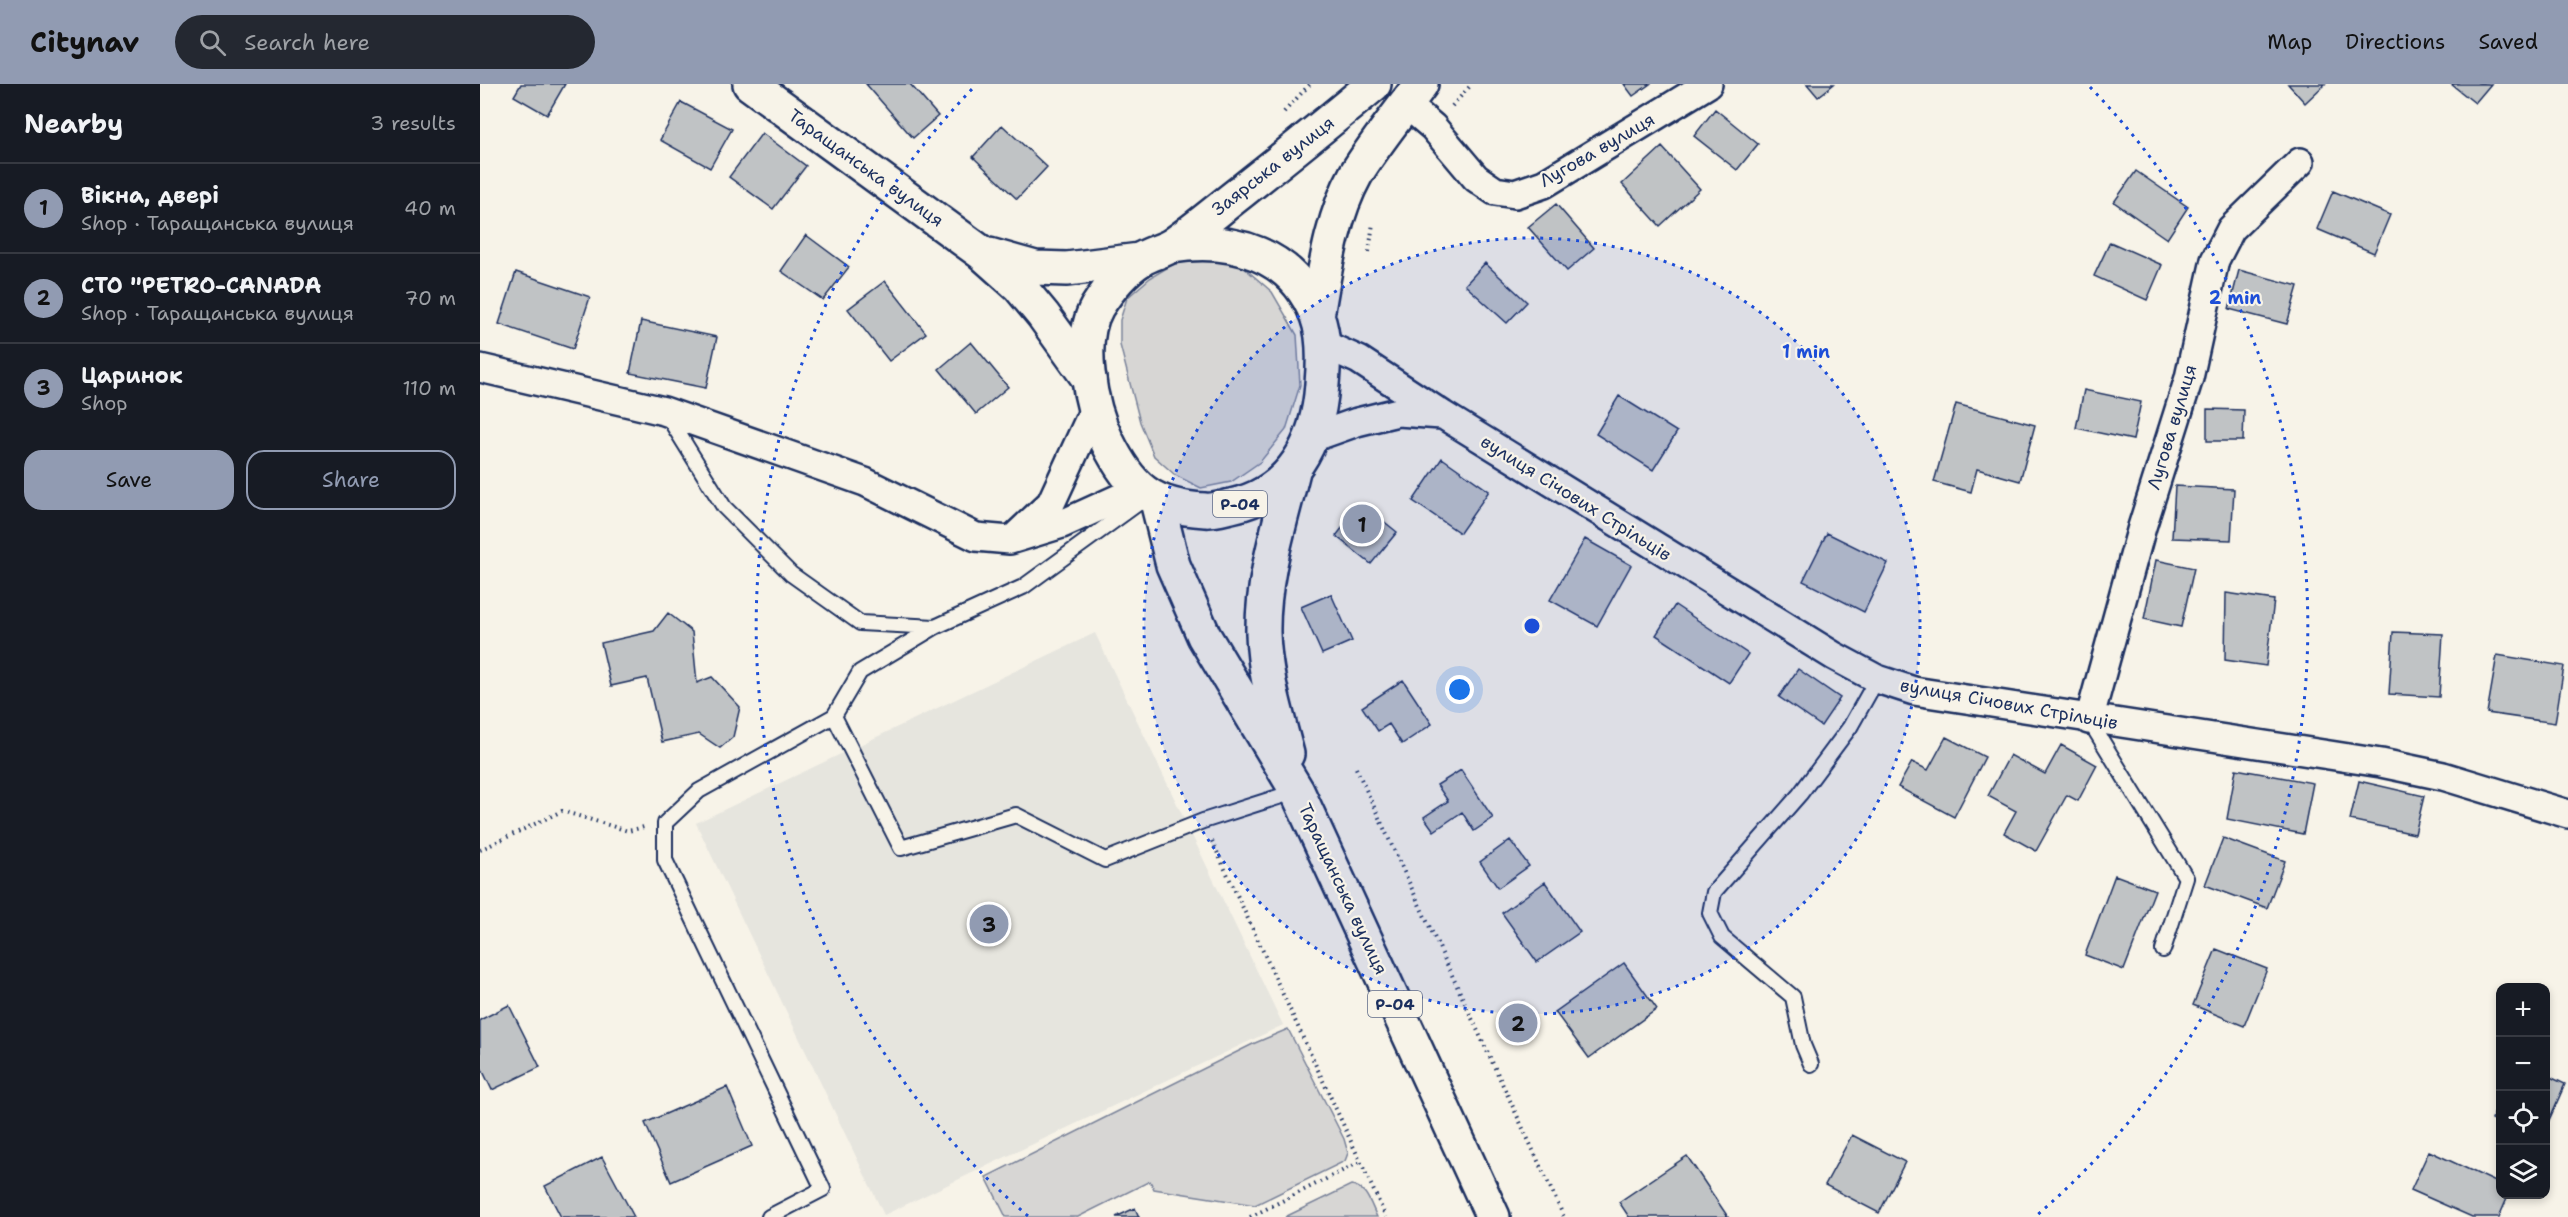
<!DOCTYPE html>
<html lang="en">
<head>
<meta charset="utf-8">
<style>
  body { margin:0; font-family:"Shantell Sans",sans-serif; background:#242831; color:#f1f3f6 }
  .controls { position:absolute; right:18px; bottom:18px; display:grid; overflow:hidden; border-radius:12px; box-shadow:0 3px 9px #0003 }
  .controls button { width:54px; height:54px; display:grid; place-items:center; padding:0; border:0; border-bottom:2px solid #363941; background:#171b24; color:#f1f3f6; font:30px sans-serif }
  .you { position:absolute; left:980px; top:606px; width:21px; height:21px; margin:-15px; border:4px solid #fff; border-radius:50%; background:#1a73e8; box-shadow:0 0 0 9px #1a73e833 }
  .badge { display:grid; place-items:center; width:39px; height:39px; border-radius:50%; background:#919bb2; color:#111; font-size:20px; font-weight:700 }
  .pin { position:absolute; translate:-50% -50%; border:3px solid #fff; box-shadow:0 2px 6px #0006 }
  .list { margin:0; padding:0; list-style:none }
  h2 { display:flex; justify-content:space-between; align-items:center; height:78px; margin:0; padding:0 24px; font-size:26px }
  h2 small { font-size:20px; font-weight:400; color:#9ea1a6 }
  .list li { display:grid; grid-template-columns:39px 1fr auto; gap:18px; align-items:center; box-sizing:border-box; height:90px; padding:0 24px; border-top:2px solid #363941 }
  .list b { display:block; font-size:22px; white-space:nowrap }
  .list p { margin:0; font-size:20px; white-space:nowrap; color:#9ea1a6 }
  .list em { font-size:20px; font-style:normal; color:#9ea1a6 }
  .actions { display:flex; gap:12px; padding:18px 24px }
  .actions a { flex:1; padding:14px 0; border:2px solid #919bb2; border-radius:18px; text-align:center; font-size:21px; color:#919bb2 }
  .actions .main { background:#919bb2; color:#111 }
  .icon { flex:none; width:33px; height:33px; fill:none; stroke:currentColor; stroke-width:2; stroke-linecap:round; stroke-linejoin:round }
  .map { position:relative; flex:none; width:2088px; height:1133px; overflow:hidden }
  header { display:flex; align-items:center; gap:36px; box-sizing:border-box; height:84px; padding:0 30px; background:#919bb2; color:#111 }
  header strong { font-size:28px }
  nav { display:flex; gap:33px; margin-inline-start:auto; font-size:21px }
  .search { width:420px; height:54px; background:#242831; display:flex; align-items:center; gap:15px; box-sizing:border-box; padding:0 21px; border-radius:33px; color:#9ea1a6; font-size:22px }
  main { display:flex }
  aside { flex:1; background:#171b24 }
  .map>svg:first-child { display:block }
</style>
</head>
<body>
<header>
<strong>Citynav</strong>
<div class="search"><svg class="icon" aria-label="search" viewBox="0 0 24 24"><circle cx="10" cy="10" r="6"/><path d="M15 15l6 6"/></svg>Search here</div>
<nav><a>Map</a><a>Directions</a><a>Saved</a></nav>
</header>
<main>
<aside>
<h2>Nearby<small>3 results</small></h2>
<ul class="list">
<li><span class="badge">1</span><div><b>Вікна, двері</b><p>Shop · Таращанська вулиця</p></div><em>40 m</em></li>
<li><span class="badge">2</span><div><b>СТО &quot;PETRO-CANADA</b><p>Shop · Таращанська вулиця</p></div><em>70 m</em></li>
<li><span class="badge">3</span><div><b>Царинок</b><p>Shop</p></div><em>110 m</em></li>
</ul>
<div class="actions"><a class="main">Save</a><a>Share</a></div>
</aside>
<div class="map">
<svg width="2088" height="1133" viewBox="0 0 2088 1133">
  <rect width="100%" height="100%" fill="#f7f3e8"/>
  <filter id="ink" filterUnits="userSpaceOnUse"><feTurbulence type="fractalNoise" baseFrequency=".0167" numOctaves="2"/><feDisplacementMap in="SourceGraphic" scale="12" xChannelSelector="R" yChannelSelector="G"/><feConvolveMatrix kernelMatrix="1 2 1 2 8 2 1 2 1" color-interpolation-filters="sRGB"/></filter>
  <g filter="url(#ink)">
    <path fill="#e6e5de" d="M615,549L803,941L404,1131L216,739Z"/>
    <path fill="#d7d6d4" stroke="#798299" stroke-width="1.5" d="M726,172L762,182L792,208L817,251L820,301L806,346L780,378L751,398L721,404L695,391L674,372L660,338L640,261V236L647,214L670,194L695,179Z
      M808,945L864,1055L868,1069L865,1077L775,1121L674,1105L670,1097L598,1133H526L506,1093L775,959Z
      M871,1101C887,1103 890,1119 897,1133H805Z"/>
    <path fill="#c0c3c5" stroke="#1b2f5e" stroke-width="1.5" d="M41,0H85L67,31L34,12Z
      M386,0H430L458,32L433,54Z
      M1144,0H1170L1153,12Z
      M1327,0H1354L1338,13Z
      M1808,0H1845L1825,19Z
      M1971,0H2011L1995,19Z
      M201,18L252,45L230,84L180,56Z
      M1235,25L1278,60L1257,86L1214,52Z
      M522,41L567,83L537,115L493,73Z
      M282,49L326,82L293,125L249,93Z
      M1182,63L1220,105L1180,142L1142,100Z
      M1656,87L1708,123L1687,155L1634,118Z
      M1853,107L1910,131L1894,169L1837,145Z
      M1076,120L1114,164L1087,187L1048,143Z
      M326,151L369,183L343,216L301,187Z
      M1630,158L1682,181L1667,216L1614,192Z
      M1005,179L1047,218L1027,239L985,201Z
      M1759,186L1818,202L1807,240L1749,225Z
      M36,188L110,213L93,265L19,240Z
      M405,197L446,249L409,277L368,225Z
      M161,237L237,253L226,304L150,289Z
      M491,258L528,303L496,330L459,285Z
      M1604,306L1661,318L1653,356L1596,344Z
      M1139,312L1197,348L1173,386L1116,350Z
      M1476,320L1555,341L1540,397L1497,385L1491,408L1454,398Z
      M1727,325L1764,326L1763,357H1727Z
      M962,374L1009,407L980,449L933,417Z
      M1695,402L1754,405L1751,456L1692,454Z
      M881,419L917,448L891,480L856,452Z
      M1347,449L1408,479L1384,528L1323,497Z
      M1105,455L1151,481L1117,542L1070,516Z
      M1676,476L1714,484L1701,543L1664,535Z
      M1746,509L1794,516L1786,582L1745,576Z
      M851,510L872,557L842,570L821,523Z
      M1195,521L1268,570L1249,599L1176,551Z
      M188,529L212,548L217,599L232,593L260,623L253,653L240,664L219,650L182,658L167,594L131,602L121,559L174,547Z
      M1913,548L1963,550L1959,613L1909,610Z
      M2017,571L2084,582L2075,639L2007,629Z
      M1318,585L1360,614L1341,642L1299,613Z
      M923,596L952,640L922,660L909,640L898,647L882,623Z
      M1466,653L1505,673L1474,733L1418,703L1432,678L1448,686Z
      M1581,661L1617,681L1598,717L1587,711L1556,767L1524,749L1536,727L1508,712L1530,671L1565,690Z
      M1756,685L1833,699L1823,750L1747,735Z
      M981,686L1013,734L994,747L982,728L954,747L944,733L968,717L957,701Z
      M1879,697L1944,712L1935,750L1870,736Z
      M1743,754L1805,777L1787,824L1725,801Z
      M1030,756L1049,782L1018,804L1000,778Z
      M1635,791L1675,806L1644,886L1605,871Z
      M1065,798L1100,848L1057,878L1022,829Z
      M1736,865L1787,885L1764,942L1713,921Z
      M1144,879L1177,925L1109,974L1075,928Z
      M29,921L60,983L12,1006L0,981V936Z
      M2066,991L2085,1000L2066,1043Z
      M247,1003L272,1062L191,1098L165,1039Z
      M2020,1015V1039L2012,1035Z
      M1372,1051L1425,1078L1399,1129L1345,1101Z
      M1949,1067L2020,1100V1110H2029L2019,1133H1992L1931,1106Z
      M1207,1072L1248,1133H1149L1139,1118Z
      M122,1073L154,1133H81L65,1102Z
      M655,1124L659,1133H636Z"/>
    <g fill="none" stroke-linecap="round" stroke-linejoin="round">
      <defs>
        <path id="service" d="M187,331L244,423L311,490L380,539L455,543L543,503L668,412
          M354,632L421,764L536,731L625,776L723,737L817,707
          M1609,636L1706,794L1683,866
          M1331,980L1323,961L1313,913L1242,853L1230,829L1234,808L1320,710L1370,643L1397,595
          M289,1133L343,1105L185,776V739L219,707L354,632L380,588L455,543"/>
        <path id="minor" d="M926,20L953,43L996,94L1015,107L1035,110L1064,100L1228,0
          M843,260L879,276L963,331L1354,572L1397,595L1434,607L1901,679L1963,692L2088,730
          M0,284L184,327L385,398L496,453L530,456L582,440L659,405
          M832,354L877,338L918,328L962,331
          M536,452L571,419L616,321
          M1609,636L1662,443L1709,294L1735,176L1751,145L1820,78"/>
        <path id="secondary" d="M270,0L502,169L539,202L563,231L609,295
          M509,171L555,184L587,185L660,176"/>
        <path id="primary" d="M692,162C752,153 813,169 837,232C845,253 844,278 842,300C838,359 812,409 751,422C742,424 733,427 725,426C671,423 650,404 627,357C610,322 597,258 617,223C628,206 643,187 660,176C670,169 684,167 694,160C717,144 739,125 761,108C806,72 850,37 894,0
          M837,232C845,185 852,133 876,90C895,59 919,30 941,0
          M677,417L693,481L724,552L817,707L1013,1133
          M807,670C797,631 784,590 783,549C782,494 800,440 813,387"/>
      </defs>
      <use href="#service" stroke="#1b2f5e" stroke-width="18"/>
      <use href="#minor" stroke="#1b2f5e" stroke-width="32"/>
      <use href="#secondary" stroke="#1b2f5e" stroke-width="38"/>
      <use href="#primary" stroke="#1b2f5e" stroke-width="38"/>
      <path stroke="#1b2f5e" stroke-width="4" stroke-dasharray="1.5 4.5" stroke-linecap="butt" d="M972,22L992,0
        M804,28L830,0
        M889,168L893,139
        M876,684L1084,1133
        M732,757L906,1133
        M0,766L82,727L148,747L164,743
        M770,1133L880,1078"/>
      <use href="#service" stroke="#f7f3e8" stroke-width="14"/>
      <use href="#minor" stroke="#f7f3e8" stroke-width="27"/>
      <use href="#secondary" stroke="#f7f3e8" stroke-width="33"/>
      <use href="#primary" stroke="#f7f3e8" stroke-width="33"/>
    </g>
  </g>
  <circle cx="1052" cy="542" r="388" fill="#1d4ed8" fill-opacity=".12"/>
  <g fill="none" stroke="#1d4ed8" stroke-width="3" stroke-dasharray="3 6">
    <circle cx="1052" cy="542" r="388"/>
    <path d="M548 1132A776 776 0 0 1 494 3M1610 3A776 776 0 0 1 1556 1132"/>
  </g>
  <g text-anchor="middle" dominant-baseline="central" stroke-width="4.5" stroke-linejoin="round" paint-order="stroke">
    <g fill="#f7f3e8" stroke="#5d6a87" stroke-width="1.5">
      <rect x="733" y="407" width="54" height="26" rx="4.5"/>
      <rect x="888" y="907" width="54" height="26" rx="4.5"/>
    </g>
    <g font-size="16" font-weight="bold" fill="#1b2f5e">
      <text x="760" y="420">Р-04</text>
      <text x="915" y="920">Р-04</text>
    </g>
    <g font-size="18" fill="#1b2f5e" stroke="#f7f3e8">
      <text transform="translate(1117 66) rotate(-30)">Лугова вулиця</text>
      <text transform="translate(793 82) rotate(-38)">Заярська вулиця</text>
      <text transform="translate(386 84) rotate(36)">Таращанська вулиця</text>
      <text transform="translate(1692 343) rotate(-73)">Лугова вулиця</text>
      <text transform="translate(1096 414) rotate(32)">вулиця Січових Стрільців</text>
      <text transform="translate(1529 620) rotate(10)">вулиця Січових Стрільців</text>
      <text transform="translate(863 805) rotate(65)">Таращанська вулиця</text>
    </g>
  </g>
  <circle cx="1052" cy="542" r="9" fill="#1d4ed8" stroke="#f7f3e8" stroke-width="3"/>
  <g font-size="18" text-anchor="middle" font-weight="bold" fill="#1d4ed8" stroke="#f7f3e8" stroke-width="4.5" stroke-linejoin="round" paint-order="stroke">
    <text x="1755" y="220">2 min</text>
    <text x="1326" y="274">1 min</text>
  </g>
</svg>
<div class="controls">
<button>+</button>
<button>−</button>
<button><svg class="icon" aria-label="locate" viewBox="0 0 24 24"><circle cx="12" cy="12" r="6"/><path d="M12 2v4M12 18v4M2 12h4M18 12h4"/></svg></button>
<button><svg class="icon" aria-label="layers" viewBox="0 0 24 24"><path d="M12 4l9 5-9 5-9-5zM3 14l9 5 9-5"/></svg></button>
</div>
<div class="you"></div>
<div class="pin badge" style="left:882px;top:440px">1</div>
<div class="pin badge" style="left:1038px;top:939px">2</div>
<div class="pin badge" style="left:509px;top:840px">3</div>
</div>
</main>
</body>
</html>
